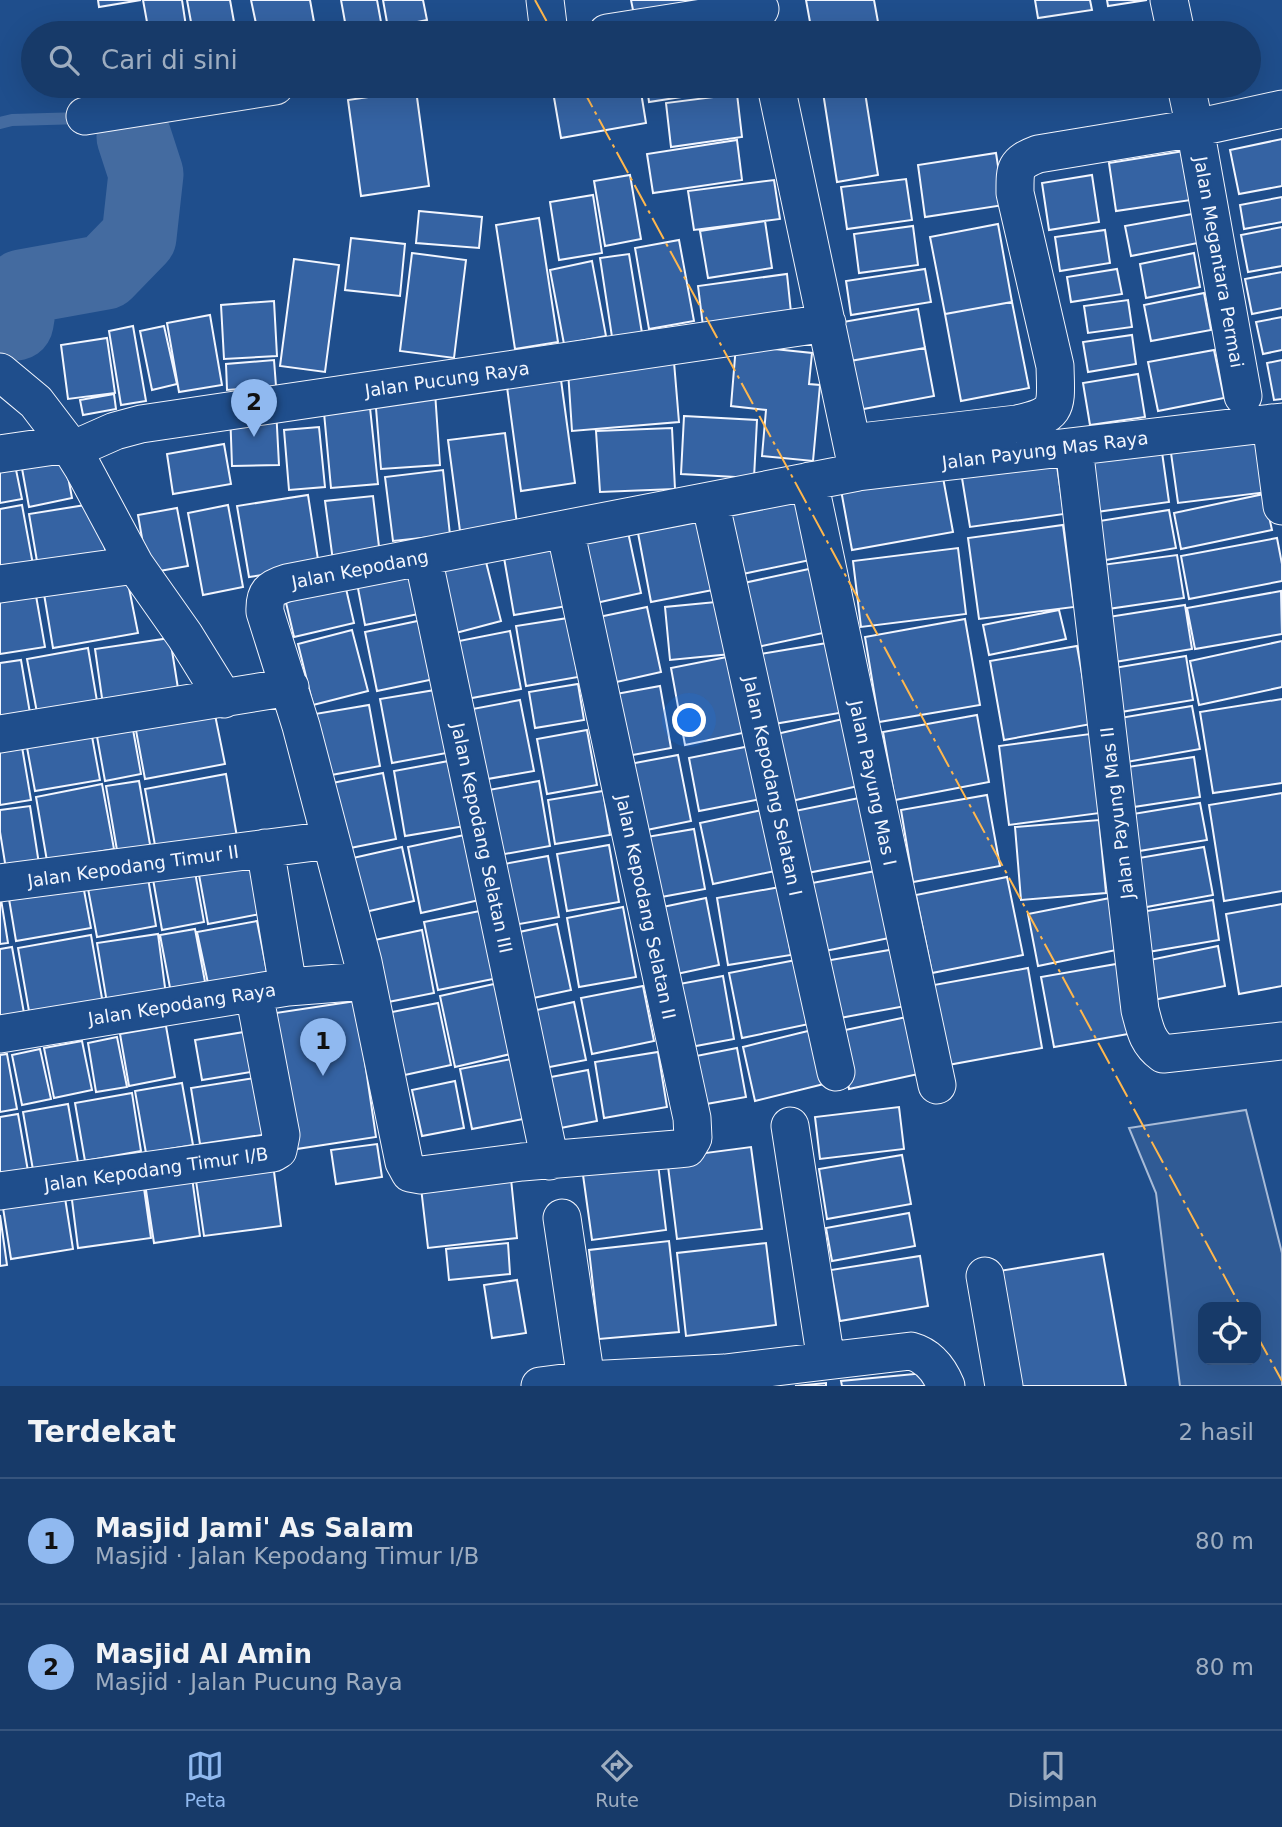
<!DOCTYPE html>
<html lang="id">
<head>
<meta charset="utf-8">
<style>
  body { margin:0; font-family:"DejaVu Sans",sans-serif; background:#244571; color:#f1f3f6 }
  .controls { position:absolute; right:21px; bottom:21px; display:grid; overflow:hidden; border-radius:14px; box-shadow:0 7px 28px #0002 }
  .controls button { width:63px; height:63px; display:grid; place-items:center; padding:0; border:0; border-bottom:2px solid #36547d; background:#173a69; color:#f1f3f6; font:35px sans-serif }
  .you { position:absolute; left:690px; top:721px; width:24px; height:24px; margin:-18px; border:5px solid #fff; border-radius:50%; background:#1a73e8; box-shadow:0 0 0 10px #1a73e833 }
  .badge { display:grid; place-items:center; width:46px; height:46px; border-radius:50%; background:#90b9f0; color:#111; font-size:23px; font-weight:700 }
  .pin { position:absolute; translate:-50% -58px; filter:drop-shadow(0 2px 4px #0008) }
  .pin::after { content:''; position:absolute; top:37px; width:24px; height:21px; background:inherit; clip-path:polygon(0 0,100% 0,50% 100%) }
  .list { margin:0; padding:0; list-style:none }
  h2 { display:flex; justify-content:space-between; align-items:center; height:91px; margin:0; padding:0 28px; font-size:30px }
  h2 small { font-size:23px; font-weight:400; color:#9eadc0 }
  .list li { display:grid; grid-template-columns:46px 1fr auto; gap:21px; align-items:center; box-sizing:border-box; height:126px; padding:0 28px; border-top:2px solid #36547d }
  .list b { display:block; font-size:26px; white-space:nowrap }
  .list p { margin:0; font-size:23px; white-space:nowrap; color:#9eadc0 }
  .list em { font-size:23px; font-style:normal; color:#9eadc0 }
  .icon { flex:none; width:38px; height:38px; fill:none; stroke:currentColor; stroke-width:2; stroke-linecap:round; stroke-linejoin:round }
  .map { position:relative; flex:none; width:1282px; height:1386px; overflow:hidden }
  .search { position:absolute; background:#173a69; box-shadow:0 7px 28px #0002; left:21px; right:21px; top:21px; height:77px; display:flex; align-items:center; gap:18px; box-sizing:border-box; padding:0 24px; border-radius:38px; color:#9eadc0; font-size:26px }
  .sheet { height:343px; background:#173a69 }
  nav { display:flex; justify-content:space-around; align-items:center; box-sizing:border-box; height:98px; border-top:2px solid #36547d; background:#173a69; font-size:19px; color:#9eadc0 }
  nav a { display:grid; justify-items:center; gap:4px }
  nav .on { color:#90b9f0 }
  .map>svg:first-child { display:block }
</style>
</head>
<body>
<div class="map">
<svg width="1282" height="1386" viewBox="0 0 1282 1386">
  <rect width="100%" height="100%" fill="#1f4e8c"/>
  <path fill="#305b95" stroke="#a8bbd7" stroke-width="2" fill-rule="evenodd" d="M1246,1110L1282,1253V1386H1180L1156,1193L1129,1128ZM1203,1307H1256V1360H1203Z"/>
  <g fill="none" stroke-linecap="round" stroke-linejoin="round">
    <path stroke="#446ba0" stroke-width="12" d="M108,120L134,137
      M0,123L12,120L83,118"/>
    <path stroke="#446ba0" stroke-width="75" d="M16,323L22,287L105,272L139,237L146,174L134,137"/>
  </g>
  <path fill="#3563a3" stroke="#f2f6ff" stroke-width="2" d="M98,0H141L99,7Z
    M143,0H182L187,33H149Z
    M187,0H230L236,33H193Z
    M251,0H310L316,33H258Z
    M341,0H377L383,33H347Z
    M383,0H423L427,20L388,28Z
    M631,0H695L696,3L634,15Z
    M806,0H874L880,33H812Z
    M1035,0H1090L1092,10L1038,18Z
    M1107,0H1147L1108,6Z
    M552,86H640L646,123L561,138Z
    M647,86H713L714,92L649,102Z
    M719,86H757L720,92Z
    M822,86H864L878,175L837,182Z
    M416,90L429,186L361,196L348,100Z
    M737,94L742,137L671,147L666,103Z
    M1282,139V186L1239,194L1230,150Z
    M737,140L742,180L653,193L647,154Z
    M1184,151L1191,200L1116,211L1109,163Z
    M996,153L1004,205L925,217L918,165Z
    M630,175L641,239L605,246L594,181Z
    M1092,175L1099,222L1049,230L1042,183Z
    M906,179L912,220L847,229L841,187Z
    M774,180L780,219L694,230L688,191Z
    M593,195L602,253L559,260L550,202Z
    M1282,197V222L1244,229L1240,205Z
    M419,211L482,217L479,248L416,243Z
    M1198,213L1203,242L1131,256L1125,226Z
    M539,218L558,342L515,349L496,225Z
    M765,221L772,268L708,278L700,231Z
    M998,224L1012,302L945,314L930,237Z
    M913,226L918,265L859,273L854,234Z
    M1282,227V266L1248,272L1241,235Z
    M1105,230L1110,263L1060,271L1055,237Z
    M351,238L405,244L400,296L345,290Z
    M679,240L694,321L649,329L635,248Z
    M412,253L466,260L454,358L400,351Z
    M1194,253L1200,287L1146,298L1140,264Z
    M629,254L642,333L612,337L600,258Z
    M294,259L339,265L325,372L280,366Z
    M592,261L606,336L564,344L550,270Z
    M925,269L931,302L851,315L846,281Z
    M1117,269L1122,294L1071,302L1067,277Z
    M1282,272V308L1252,314L1245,279Z
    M787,274L792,322L704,334L698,286Z
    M1204,293L1211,330L1151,341L1144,305Z
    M1128,300L1132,327L1088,333L1084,306Z
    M274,301L277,356L224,359L221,305Z
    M1012,302L1029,388L961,401L945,314Z
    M918,309L925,348L850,361L843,322Z
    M210,315L222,385L179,392L167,323Z
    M1282,317V350L1263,354L1256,322Z
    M133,326L146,401L121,405L109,331Z
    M164,326L177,384L152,390L140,331Z
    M1132,335L1136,364L1088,372L1083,342Z
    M107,338L115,393L68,399L61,345Z
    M736,345L812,353L809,384L820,385L813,461L762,456L766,410L731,406Z
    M925,348L934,396L858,410L850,361Z
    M1214,350L1224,398L1158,411L1148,362Z
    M274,360L276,386L227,390L226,364Z
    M1282,360V399L1274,400L1267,363Z
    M674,362L679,422L572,431L568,371Z
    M1138,374L1145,417L1090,425L1083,383Z
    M561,380L575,483L521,491L507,387Z
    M435,392L440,465L381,469L375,396Z
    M114,394L116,409L83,415L80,400Z
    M369,398L378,484L331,488L323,402Z
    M276,408L279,465L232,466L230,410Z
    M684,416L757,420L754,478L681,474Z
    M319,427L325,487L289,490L284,430Z
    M672,428L675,489L600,492L596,431Z
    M505,433L517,524L460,531L448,440Z
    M1262,436L1268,492L1178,503L1170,446Z
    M224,444L231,484L173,494L167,454Z
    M1161,445L1169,502L1089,513L1081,457Z
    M13,455L22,499L0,503V457Z
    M64,455L72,498L29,507L21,463Z
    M1056,459L1064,514L970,527L961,472Z
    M443,470L450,535L393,541L385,477Z
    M942,472L953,532L852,550L841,490Z
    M801,491L815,559L738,575L725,507Z
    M1264,494L1272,530L1181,549L1174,513Z
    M308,495L319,566L249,577L237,506Z
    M373,496L380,555L333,561L325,501Z
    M98,503L107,562L39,573L29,514Z
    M22,505L34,570L0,576V509Z
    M228,505L243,587L203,595L188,513Z
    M177,508L188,566L148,573L138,515Z
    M1169,510L1176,548L1094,562L1087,523Z
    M706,520L718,589L651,602L638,533Z
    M1063,525L1074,607L979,619L968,538Z
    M628,532L641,593L587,605L574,543Z
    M1277,538L1282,564V581L1189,599L1181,556Z
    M555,543L567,606L514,615L503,552Z
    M958,548L966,614L861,627L853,561Z
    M1177,555L1184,598L1101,610L1094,566Z
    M485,558L501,621L452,634L435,572Z
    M418,565L428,612L365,625L356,578Z
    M823,566L837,630L753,648L739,584Z
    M127,578L138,633L53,648L44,594Z
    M344,580L354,623L294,637L284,594Z
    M35,590L45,647L0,654V596Z
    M1281,591L1282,634L1195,649L1187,608Z
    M726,601L731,654L670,660L665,607Z
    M1185,605L1192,649L1109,663L1102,618Z
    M647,607L661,672L603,685L589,619Z
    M1059,610L1066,639L989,655L983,625Z
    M568,618L578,677L526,686L516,626Z
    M427,619L439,678L377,691L365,632Z
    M965,619L980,705L879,722L865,637Z
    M352,630L368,691L313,705L298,644Z
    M510,631L521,689L461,700L449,643Z
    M170,638L180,701L104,712L95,649Z
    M839,641L851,711L768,725L755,655Z
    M1282,641V687L1199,705L1190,661Z
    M1077,646L1091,724L1004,740L990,661Z
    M88,648L98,707L38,718L27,659Z
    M737,655L752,731L685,745L671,668Z
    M1186,656L1193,700L1115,713L1108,669Z
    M21,660L31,719L0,724V663Z
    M578,684L584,720L535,728L529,692Z
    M660,686L671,748L616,758L605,696Z
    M441,689L452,752L392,763L380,699Z
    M1282,699V783L1213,793L1200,712Z
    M520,700L534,771L476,781L462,711Z
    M369,705L380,766L326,776L315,714Z
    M1192,706L1200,749L1121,763L1114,719Z
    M214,710L225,764L145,779L135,725Z
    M977,715L989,782L895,800L883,732Z
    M852,717L867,784L787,802L772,735Z
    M132,724L141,774L105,781L96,731Z
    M587,730L597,785L547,794L537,739Z
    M91,731L100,780L35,791L26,742Z
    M1090,734L1100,813L1009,825L999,746Z
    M21,741L31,800L0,805V745Z
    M750,746L761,799L699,811L689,758Z
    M678,755L691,821L632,833L619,766Z
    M1194,757L1200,797L1127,808L1121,768Z
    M454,760L465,826L405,836L394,771Z
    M383,773L396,839L340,850L327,784Z
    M226,774L237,837L156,851L145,789Z
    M139,781L151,850L118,856L106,786Z
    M539,781L550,846L488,857L477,792Z
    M102,784L114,849L47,861L36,797Z
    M603,791L610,835L555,844L548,800Z
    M1282,793V891L1224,901L1209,805Z
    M987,795L1000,866L913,882L901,810Z
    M869,796L881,859L802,874L790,812Z
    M1200,803L1207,840L1133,852L1127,815Z
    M30,806L39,864L6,869L0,832V810Z
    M762,810L775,871L713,884L700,823Z
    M1099,820L1106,893L1021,900L1015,827Z
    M694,829L705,889L645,900L635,839Z
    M469,834L484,899L421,913L408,847Z
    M609,845L619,902L567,911L557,854Z
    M402,847L414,901L356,914L344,860Z
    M1204,847L1213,895L1141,908L1133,859Z
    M250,854L260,914L208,924L197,864Z
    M548,856L559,917L503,927L493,866Z
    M193,861L204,922L162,930L151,868Z
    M146,866L156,926L97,937L86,878Z
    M886,869L899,936L820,952L807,884Z
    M81,874L91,928L16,941L7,887Z
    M1007,877L1023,955L932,973L916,895Z
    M780,887L791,955L728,965L717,898Z
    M0,893L8,943L0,944Z
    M706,898L719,965L667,976L653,909Z
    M1110,898L1121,949L1038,966L1028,914Z
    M1213,900L1219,940L1148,952L1141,912Z
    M1282,904V986L1239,994L1226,914Z
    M623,907L636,977L579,987L567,918Z
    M490,909L503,977L438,990L424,922Z
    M257,921L268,977L209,988L197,932Z
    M557,924L571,990L519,1001L505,935Z
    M195,929L206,987L171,993L160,935Z
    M422,930L434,993L383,1003L370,941Z
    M158,934L166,995L107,1003L97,943Z
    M91,935L103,1004L30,1017L18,948Z
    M1218,946L1225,986L1153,1000L1145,961Z
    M12,947L24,1013L0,1018V949Z
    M901,948L911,1005L829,1020L819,962Z
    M796,960L809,1024L742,1038L729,973Z
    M1122,963L1134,1033L1054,1047L1041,977Z
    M1028,968L1042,1048L948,1065L934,985Z
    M723,976L734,1039L685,1048L674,985Z
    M503,982L519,1052L455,1067L440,996Z
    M643,986L654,1041L592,1054L581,998Z
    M356,1001L376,1137L290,1150L269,1014Z
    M574,1002L586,1060L534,1070L523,1013Z
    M438,1003L451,1065L400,1076L387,1013Z
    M911,1016L923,1073L849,1089L836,1032Z
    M166,1026L175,1077L129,1086L120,1034Z
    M812,1030L824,1084L755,1101L743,1047Z
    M244,1032L251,1072L202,1080L195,1040Z
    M117,1037L127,1087L96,1092L88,1043Z
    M82,1041L92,1090L54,1098L44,1048Z
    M737,1048L746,1097L695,1106L686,1058Z
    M40,1049L51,1099L22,1105L12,1055Z
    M658,1052L667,1107L604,1118L595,1062Z
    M7,1054L17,1109L0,1112V1055Z
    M511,1059L523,1119L472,1129L460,1069Z
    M588,1070L597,1121L545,1131L535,1080Z
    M261,1077L269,1134L200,1144L191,1088Z
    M455,1081L464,1128L422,1136L412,1090Z
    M182,1083L193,1145L146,1153L135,1091Z
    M132,1093L141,1151L85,1161L75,1103Z
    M68,1104L78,1162L33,1170L23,1112Z
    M899,1107L904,1149L820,1159L815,1117Z
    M18,1114L28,1171L0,1176V1117Z
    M377,1144L382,1177L336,1184L331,1150Z
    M751,1147L762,1229L677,1239L667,1158Z
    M902,1155L911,1204L827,1219L819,1169Z
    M272,1156L281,1226L204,1236L194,1167Z
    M658,1164L666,1230L592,1240L583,1175Z
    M510,1169L517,1238L428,1248L420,1179Z
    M191,1170L200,1236L154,1243L144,1177Z
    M142,1174L151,1238L78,1248L70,1184Z
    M63,1185L73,1249L11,1259L1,1195Z
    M909,1213L915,1246L832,1261L826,1228Z
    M0,1215L7,1265L0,1266Z
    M669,1241L679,1332L599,1339L589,1250Z
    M508,1243L510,1274L449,1280L446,1249Z
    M766,1243L776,1325L686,1336L677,1253Z
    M1103,1254L1126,1386H1013L993,1272Z
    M920,1256L928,1306L840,1321L831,1270Z
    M517,1280L526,1333L492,1338L484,1285Z
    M925,1373L926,1386H842L841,1381Z
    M826,1383V1386H795Z"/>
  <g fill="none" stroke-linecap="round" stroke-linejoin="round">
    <defs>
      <path id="street" d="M545,0L549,33
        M1169,0L1176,33
        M607,33L760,9
        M776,86L857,468
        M85,116L275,86
        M0,372L36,402L68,444L83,468L135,565L185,636L224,699
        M1243,396L1195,128L1282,109
        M1271,423L1282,506
        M852,443L1017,424C1060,415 1056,407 1055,366L1015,193C1015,169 1014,163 1038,154L1195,128L1186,86
        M1074,447L1140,1010C1145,1029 1147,1042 1163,1054L1282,1041
        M72,450L115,431L141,424L827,323
        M0,454L68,444
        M809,481L937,1085
        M710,501L836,1072
        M565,529L692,1118L693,1138L687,1148L677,1149L522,1162L421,1175L410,1173L404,1162L363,962L301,726L265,612C264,593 270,588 287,583L858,472L1282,422
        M423,557L550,1161
        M0,584L135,565
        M0,734L290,687
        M265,848L288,987
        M0,883L330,840
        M0,1034L288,987L365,981
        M790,1126L826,1361L911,1351C929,1356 939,1369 946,1386
        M0,1191L273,1153L278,1150L281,1135L254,993
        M562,1218L586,1380
        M985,1276L1004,1386
        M540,1386L586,1380L725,1373L826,1361"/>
    </defs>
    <use href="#street" stroke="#f2f6ff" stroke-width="39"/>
    <use href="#street" stroke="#1f4e8c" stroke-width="37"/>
    <path stroke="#ffb74d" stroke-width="2" stroke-dasharray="24 5 3.5 5" stroke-linecap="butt" d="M535,0L553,33
      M581,86L1241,1307
      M1256,1334L1282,1381"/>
  </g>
  <g text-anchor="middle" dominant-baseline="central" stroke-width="5" stroke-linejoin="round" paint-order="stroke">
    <g font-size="18" fill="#f2f6ff" stroke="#1f4e8c">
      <text transform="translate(1219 262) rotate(80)">Jalan Megantara Permai</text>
      <text transform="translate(447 379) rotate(-8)">Jalan Pucung Raya</text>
      <text transform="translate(1045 450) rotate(-7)">Jalan Payung Mas Raya</text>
      <text transform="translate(360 569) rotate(-11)">Jalan Kepodang</text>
      <text transform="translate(873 783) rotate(78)">Jalan Payung Mas I</text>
      <text transform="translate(773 786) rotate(78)">Jalan Kepodang Selatan I</text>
      <text transform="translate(1117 813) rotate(-97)">Jalan Payung Mas II</text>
      <text transform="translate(482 838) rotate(78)">Jalan Kepodang Selatan III</text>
      <text transform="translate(133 866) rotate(-8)">Jalan Kepodang Timur II</text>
      <text transform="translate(646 907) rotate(78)">Jalan Kepodang Selatan II</text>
      <text transform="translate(182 1004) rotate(-9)">Jalan Kepodang Raya</text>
      <text transform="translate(156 1169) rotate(-8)">Jalan Kepodang Timur I/B</text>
    </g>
  </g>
</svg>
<div class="controls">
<button><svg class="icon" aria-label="locate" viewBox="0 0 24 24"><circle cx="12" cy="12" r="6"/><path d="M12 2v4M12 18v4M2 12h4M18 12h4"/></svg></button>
</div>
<div class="you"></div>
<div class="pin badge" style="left:323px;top:1076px">1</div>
<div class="pin badge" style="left:254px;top:437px">2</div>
<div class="search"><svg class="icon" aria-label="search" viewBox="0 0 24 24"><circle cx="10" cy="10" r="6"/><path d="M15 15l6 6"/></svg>Cari di sini</div>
</div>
<section class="sheet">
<h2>Terdekat<small>2 hasil</small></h2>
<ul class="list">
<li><span class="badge">1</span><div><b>Masjid Jami' As Salam</b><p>Masjid · Jalan Kepodang Timur I/B</p></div><em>80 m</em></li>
<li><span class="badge">2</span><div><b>Masjid Al Amin</b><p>Masjid · Jalan Pucung Raya</p></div><em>80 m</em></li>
</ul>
</section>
<nav>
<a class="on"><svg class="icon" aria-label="map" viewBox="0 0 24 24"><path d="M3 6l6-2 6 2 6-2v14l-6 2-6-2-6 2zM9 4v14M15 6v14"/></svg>Peta</a>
<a><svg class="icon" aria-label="directions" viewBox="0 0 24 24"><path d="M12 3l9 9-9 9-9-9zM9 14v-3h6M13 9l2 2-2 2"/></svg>Rute</a>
<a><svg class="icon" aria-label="saved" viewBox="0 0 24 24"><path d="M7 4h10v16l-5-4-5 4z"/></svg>Disimpan</a>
</nav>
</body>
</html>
